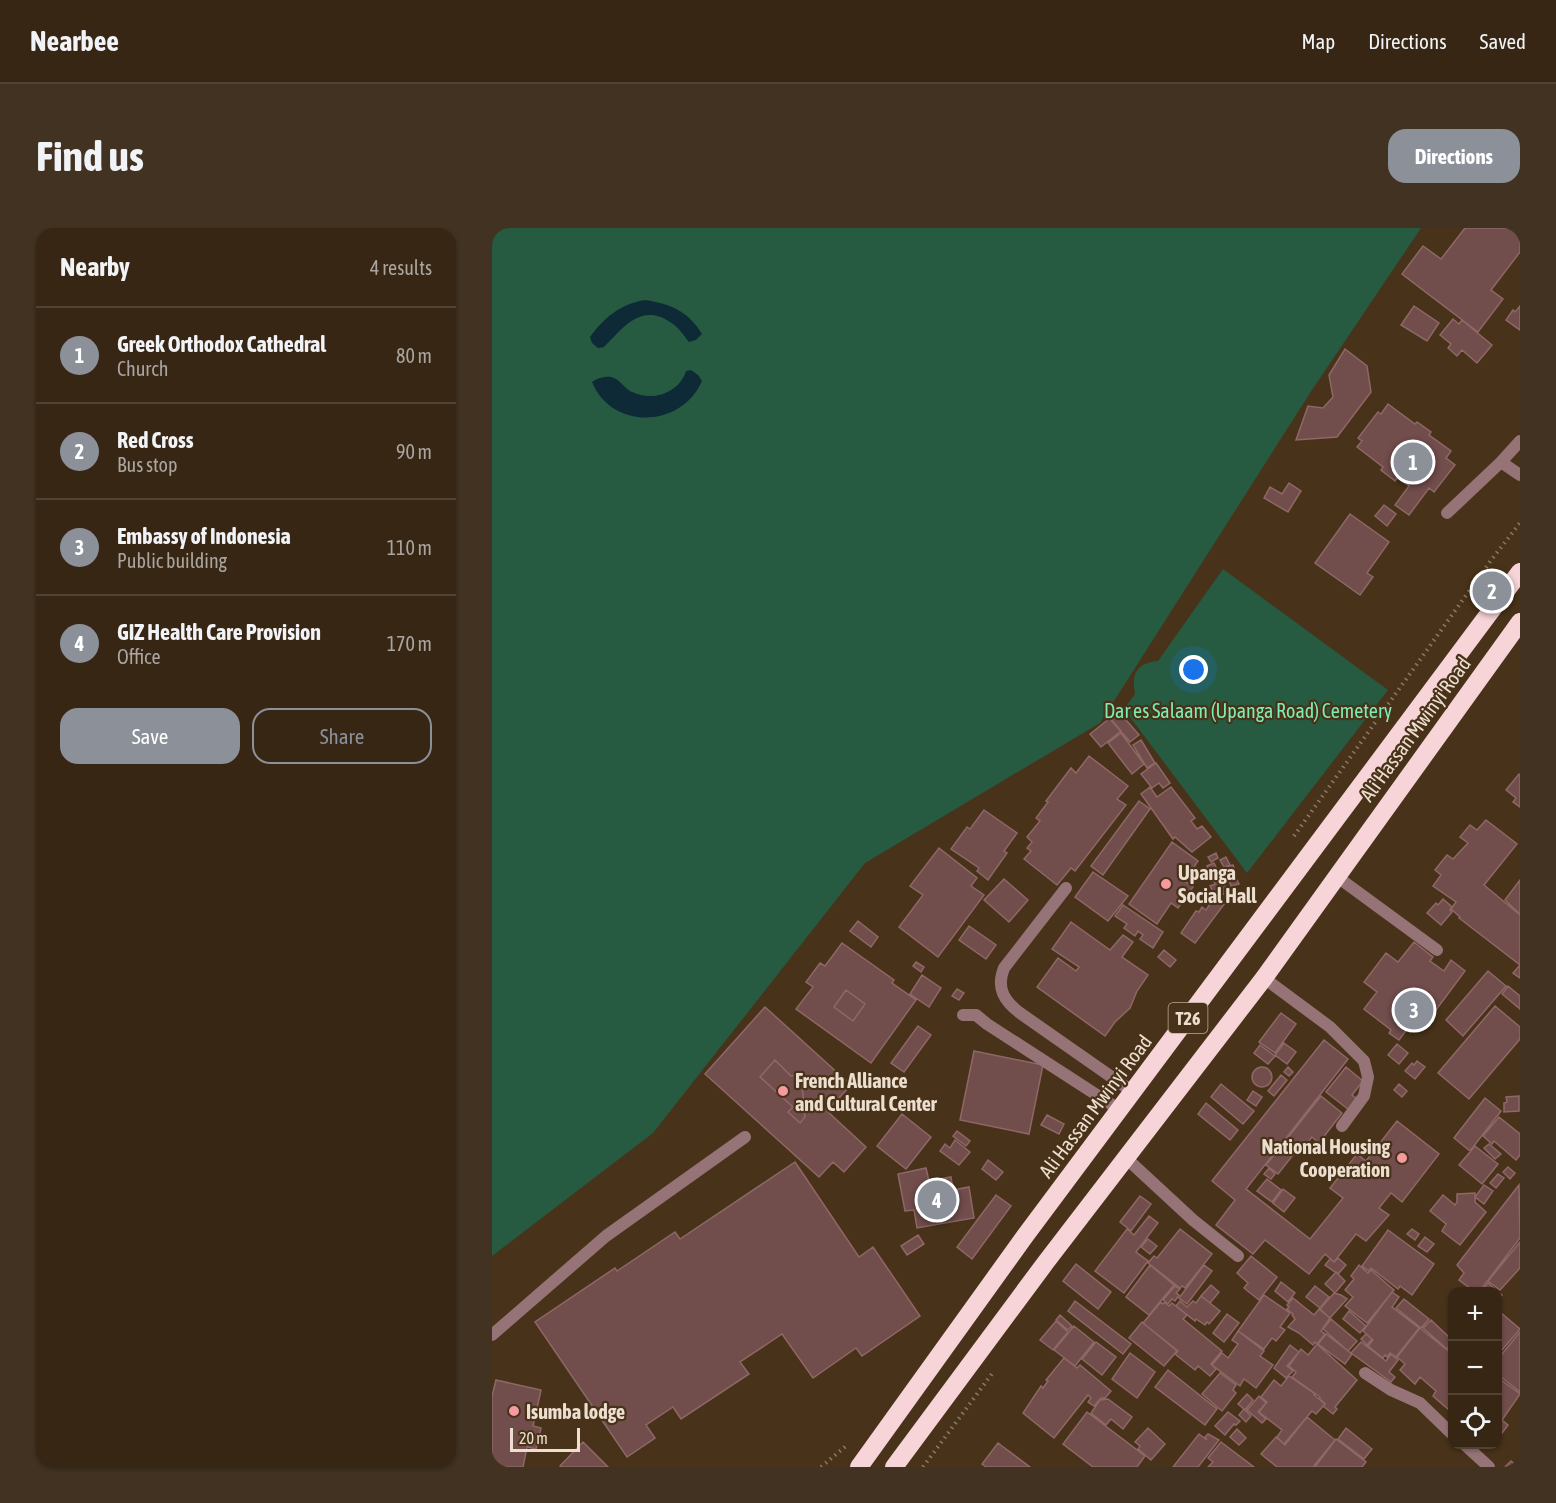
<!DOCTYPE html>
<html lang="en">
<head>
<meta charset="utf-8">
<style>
  body { margin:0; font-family:"Asap Condensed",sans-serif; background:#413221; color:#f1f3f6 }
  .controls { position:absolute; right:18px; bottom:18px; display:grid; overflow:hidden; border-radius:12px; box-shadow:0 2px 4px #0004 }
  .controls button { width:54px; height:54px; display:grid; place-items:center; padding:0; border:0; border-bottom:2px solid #504333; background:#362613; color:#f1f3f6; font:30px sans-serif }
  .scale { position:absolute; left:18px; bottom:15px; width:70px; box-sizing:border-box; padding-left:6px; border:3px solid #eddfd0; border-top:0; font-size:16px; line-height:21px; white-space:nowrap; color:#eddfd0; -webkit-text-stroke:4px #483219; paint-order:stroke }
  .you { position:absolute; left:702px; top:442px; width:21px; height:21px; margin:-15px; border:4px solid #fff; border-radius:50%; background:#1a73e8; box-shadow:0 0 0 9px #1a73e833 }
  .badge { display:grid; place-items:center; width:39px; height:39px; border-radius:50%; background:#8c9099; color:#fff; font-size:20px; font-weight:700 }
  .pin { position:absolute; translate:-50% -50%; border:3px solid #fff; box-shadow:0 2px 6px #0006 }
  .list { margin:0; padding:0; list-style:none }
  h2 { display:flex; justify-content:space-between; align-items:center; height:78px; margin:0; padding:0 24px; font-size:26px }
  h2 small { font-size:20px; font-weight:400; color:#aaa5a0 }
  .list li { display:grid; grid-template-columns:39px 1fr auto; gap:18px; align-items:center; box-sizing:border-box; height:96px; padding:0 24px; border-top:2px solid #504333 }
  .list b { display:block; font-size:22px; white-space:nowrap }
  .list p { margin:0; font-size:20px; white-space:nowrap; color:#aaa5a0 }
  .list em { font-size:20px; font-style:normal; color:#aaa5a0 }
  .actions { display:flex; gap:12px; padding:18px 24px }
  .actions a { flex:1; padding:14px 0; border:2px solid #8c9099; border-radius:18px; text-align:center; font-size:21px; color:#8c9099 }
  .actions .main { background:#8c9099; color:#fff }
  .icon { flex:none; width:33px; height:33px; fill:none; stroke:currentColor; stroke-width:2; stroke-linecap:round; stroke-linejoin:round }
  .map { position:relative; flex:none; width:1028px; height:1239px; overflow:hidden; border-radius:18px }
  header { display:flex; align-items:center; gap:36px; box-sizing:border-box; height:84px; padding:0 30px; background:#362613; border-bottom:2px solid #504333 }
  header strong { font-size:28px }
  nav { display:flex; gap:33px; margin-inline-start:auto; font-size:21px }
  .intro { display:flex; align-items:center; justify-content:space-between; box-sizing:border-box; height:144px; padding:0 36px }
  h1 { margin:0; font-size:42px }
  .button { padding:15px 27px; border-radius:18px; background:#8c9099; color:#fff; font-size:21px; font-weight:700 }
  main { display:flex; gap:36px; padding:0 36px }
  aside { flex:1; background:#362613; border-radius:18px; box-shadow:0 2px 4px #0004 }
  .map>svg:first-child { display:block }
</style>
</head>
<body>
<header>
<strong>Nearbee</strong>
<nav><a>Map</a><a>Directions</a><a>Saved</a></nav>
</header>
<div class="intro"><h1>Find us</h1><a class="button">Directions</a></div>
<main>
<aside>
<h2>Nearby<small>4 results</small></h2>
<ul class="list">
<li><span class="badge">1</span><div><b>Greek Orthodox Cathedral</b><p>Church</p></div><em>80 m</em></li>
<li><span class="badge">2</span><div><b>Red Cross</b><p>Bus stop</p></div><em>90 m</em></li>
<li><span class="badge">3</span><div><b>Embassy of Indonesia</b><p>Public building</p></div><em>110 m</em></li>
<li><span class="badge">4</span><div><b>GIZ Health Care Provision</b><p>Office</p></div><em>170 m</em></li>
</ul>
<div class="actions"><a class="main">Save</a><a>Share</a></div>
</aside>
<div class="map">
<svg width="1028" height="1239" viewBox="0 0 1028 1239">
  <rect width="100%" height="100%" fill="#483219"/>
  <path fill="#275b41" d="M0,0H929L818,165L608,495L373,635L161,905L0,1028Z
    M731,341L896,462L755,645L632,481L643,466C639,445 645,435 666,433Z"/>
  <path fill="#0e2a36" d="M153,72C179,76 196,83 210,106L204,112L197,114C192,108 188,101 181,96C150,73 132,99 112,119L106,120L100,115L98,109C112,90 128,76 153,72Z
    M199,142L206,147L210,153C190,200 120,203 100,154C105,150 116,147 122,150C129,153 133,161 140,164C161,174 187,165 194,143Z"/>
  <path fill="#714d4c" stroke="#8e6866" stroke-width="1.5" fill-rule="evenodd" d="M973,0H1028V24L999,62L1011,71L986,104L910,46L931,18L949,31Z
    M922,78L947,95L935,113L909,97Z
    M1028,78V102L1014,92L1021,82L1023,84Z
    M961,91L967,96L970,92L1000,117L985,135L970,122L965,128L956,120L959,116L948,107Z
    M853,121L875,138L879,164L845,209L804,212L816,178L831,180L841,169L837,147Z
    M896,176L923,196L925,194L939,204L937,207L959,223L954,230L963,237L942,264L937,260L917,287L903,277L917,258L905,250L903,253L889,242L891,239L865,219L870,213L866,210L886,184L889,186Z
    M797,255L809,263L796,284L772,270L778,259L790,266Z
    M892,277L904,286L895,298L883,288Z
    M858,286L897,314L875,345L881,349L868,367L823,335Z
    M628,485L647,507L638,514L619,492Z
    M618,490L629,503L609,519L598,506Z
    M629,505L652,536L640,546L616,515Z
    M649,512L663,535L655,540L641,517Z
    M597,528L636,558L625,571L634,577L583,643L579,640L565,657L532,631L539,623L535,620L540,614L535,609L548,593L544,590L556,574L554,573L579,540L584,545Z
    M664,535L678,555L671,560L667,555L660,560L649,546Z
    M1027,546L1028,547V579L1021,574L1024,570L1014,562Z
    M658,559L665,569L679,559L703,590L699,593L705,601L710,598L719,609L700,624L683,609L681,611L649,566Z
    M647,573L658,581L611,647L599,638Z
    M492,582L525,605L512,623L515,625L496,652L485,643L487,640L459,621L475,599L478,601Z
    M994,592L1025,616L992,657L1028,687V750L1021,745L1028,737L967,690L968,689L959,681L964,674L941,658L949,647L943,642L955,627L961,631L976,615L968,609L978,597L985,602Z
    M680,614L706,633L693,653L701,659L686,680L679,675L665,696L637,676Z
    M447,620L485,650L479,658L492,667L446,729L407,699L431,667L418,658Z
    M724,625L726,630L719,634L716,629Z
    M734,629L738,637L732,639L728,632Z
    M722,635L736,664L730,667L729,665L723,668L718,658L723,656L715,638Z
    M741,637L744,645L734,649L731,640Z
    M601,644L636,668L616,693L583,669Z
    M744,650L747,656L739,658L737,652Z
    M512,651L536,672L517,694L492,672Z
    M1028,652V686L1013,672Z
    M723,669L733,675L703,715L689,705L704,683L707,684L710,679L714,682Z
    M951,671L960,679L958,682L960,684L949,697L935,685L944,675L946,677Z
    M631,677L671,704L661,720L648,711L651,707L646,703L643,708L632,700L635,696L623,688Z
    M366,693L386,709L379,719L358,703Z
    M579,694L618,722L631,707L641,714L630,729L656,747L645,763L638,780L623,794L613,808L545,759L566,730L584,743L587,739L560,721Z
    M477,698L504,717L494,731L467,712Z
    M922,714L941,729L938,733L952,743L959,732L973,743L944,782L935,775L907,812L897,805L899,802L872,781L885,764L872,754L894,725L906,734Z
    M350,715L402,752L400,755L424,772L379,835L304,781L321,759L314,754L328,735L333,738ZM354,762L373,776L361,793L342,779Z
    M672,722L684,732L678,739L666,729Z
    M424,734L432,739L429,744L421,738Z
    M996,743L1014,758L971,808L954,792Z
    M430,747L449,760L437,779L418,766Z
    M1016,758L1028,768V781L1010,766Z
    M465,761L472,765L467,772L460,768Z
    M354,762L373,776L361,793L342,779Z
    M1003,778L1028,799V811L977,871L946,845Z
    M273,779L359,857L335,883L374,919L352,944L341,934L327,949L213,846ZM283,832L299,848L309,846L313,889L308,895L296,884L301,879L268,849Z
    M789,785L804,796L783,825L767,814Z
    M426,798L439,807L412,844L399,835Z
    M832,812L856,831L754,961L818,1011L851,970L838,960L865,926L874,933L905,893L947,926L910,974L899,965L887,980L897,987L874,1013L864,1006L842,1034L833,1026L817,1046L773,1012L761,1026L724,997L743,972L720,953Z
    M792,815L804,824L795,836L783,827Z
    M905,816L916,825L907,836L896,827Z
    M768,817L783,828L776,836L762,825Z
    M482,823L551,837L537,906L468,892Z
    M283,832L299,848L309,846L313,889L308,895L296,884L301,879L268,849Z
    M925,833L933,839L923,851L913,843L920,835L922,837Z
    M760 849a10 10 0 1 1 20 0a10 10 0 1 1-20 0Z
    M796,839L801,844L797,848L792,844Z
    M854,839L871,853L860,867L865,871L857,882L834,864Z
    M789,847L795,852L782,868L776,863Z
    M729,856L762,883L751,896L719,869Z
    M907,856L915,863L910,869L902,862Z
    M761,863L770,869L764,878L755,872Z
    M829,868L850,885L827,915L820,909L815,915L812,913L786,946L774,937Z
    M1027,868V883L1012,884V875L1015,874L1014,869Z
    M993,870L1009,883L978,923L962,910Z
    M714,875L746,902L738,912L706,886Z
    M410,886L439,909L414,941L385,918Z
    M555,887L572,896L567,906L549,897Z
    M1007,889L1028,906V927L1024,932L1002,913L1000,916L991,908Z
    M465,903L478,913L474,918L461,908Z
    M463,912L478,924L467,937L448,923L453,916L458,920Z
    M997,916L1009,926L1003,931L992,920Z
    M983,918L1006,936L990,956L967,937Z
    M496,932L511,944L504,952L490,941Z
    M303,934L367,1029L381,1019L428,1088L370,1128L364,1120L321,1150L290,1106L248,1134L257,1146L189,1191L181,1179L154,1197L163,1210L135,1229L43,1094L123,1040L125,1043L183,1004L188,1011Z
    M1016,939L1023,945L1018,951L1011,944Z
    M434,940L437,953L459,949L461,962L477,959L482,990L425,1000L422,982L413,983L406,946Z
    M777,940L783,946L779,951L772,946Z
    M1006,946L1012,950L1004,960L998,955Z
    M775,951L789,962L780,974L765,963Z
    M992,957L1001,963L992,976L983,969Z
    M1027,957L1028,1010L987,1064H983L967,1052L972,1045L965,1037Z
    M791,961L803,970L792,984L781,975Z
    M983,965V974L994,984L968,1017L950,1003L954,996L938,983L951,967L963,977L965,974V966Z
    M504,967L519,978L480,1031L465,1019Z
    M648,968L659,976L639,1003L628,994Z
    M657,988L666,995L644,1024L656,1033L632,1065L603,1043L635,1001L642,1007Z
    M688,1001L720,1026L693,1060L690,1058L688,1060L656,1035L662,1028L665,1030Z
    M920,1001L927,1006L923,1012L915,1006Z
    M896,1002L942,1036L920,1067L908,1058L906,1061L879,1040L877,1043L870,1038Z
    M426,1007L432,1016L415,1027L409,1018Z
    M933,1009L942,1016L935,1024L926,1018Z
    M656,1011L665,1018L658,1026L649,1019Z
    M1028,1014V1040L1008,1062L996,1053Z
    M759,1028L785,1049L767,1072L752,1060L756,1055L745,1045Z
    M846,1030L854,1037L846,1046L833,1037L838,1031L842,1034Z
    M584,1036L619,1064L606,1081L571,1053Z
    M658,1037L682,1057L657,1087L634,1069Z
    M712,1037L720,1043L695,1076L687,1070Z
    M867,1037L876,1045L879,1042L902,1062L875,1095L853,1078L861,1069L853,1062L862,1051L859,1048Z
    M844,1044L853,1053L843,1065L833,1056Z
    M789,1054L803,1065L796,1074L783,1063Z
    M996,1055L1010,1067L1005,1073V1064H989Z
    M719,1057L727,1064L718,1075L709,1068Z
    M683,1058L688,1061L684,1065L687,1067L683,1073L680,1071L676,1076L671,1072Z
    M823,1058L837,1069L828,1080L814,1069Z
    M900,1064L907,1069L900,1079L927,1100L904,1129L898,1125L895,1129L893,1127L891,1130L876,1118L881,1112L871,1103Z
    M842,1065L849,1067L855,1071L838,1090L828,1081Z
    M772,1067L798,1085L788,1099L793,1102L784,1113L780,1110L772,1121L746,1103Z
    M709,1068L728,1083L717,1096L715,1094L713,1097L704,1091L703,1093L684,1078L688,1073L695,1079L701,1073L704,1075Z
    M801,1070L822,1087L827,1081L838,1090L829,1103L833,1106L825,1116L823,1114L821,1117L807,1105L796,1099L803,1091L800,1087L801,1086L795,1081L797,1079L795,1077Z
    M912,1071L937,1091L929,1100L904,1080Z
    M583,1073L639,1116L631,1126L576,1083Z
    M669,1074L671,1076L673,1074L677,1078L680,1075L695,1087L691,1091L730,1123L719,1136L724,1141L718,1148L706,1138L703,1142L683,1126L686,1123L651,1095Z
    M857,1083L874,1098L868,1105L851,1091Z
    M1008,1084L1028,1101L1005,1128V1088Z
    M735,1086L747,1095L732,1114L721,1105Z
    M568,1087L580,1098L576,1102L564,1092Z
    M839,1091L865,1113L856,1123L831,1101Z
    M939,1092L960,1112L955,1121L931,1100Z
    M564,1093L576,1104L561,1122L548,1112Z
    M650,1094L685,1123L672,1138L637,1110Z
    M582,1098L602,1114L583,1138L562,1122Z
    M928,1100L960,1126V1179L957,1182L941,1168L944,1163L928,1149L923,1156L908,1142L913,1136L905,1129Z
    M746,1103L772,1123L768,1128L781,1137L764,1160L752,1151L748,1158L720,1137L730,1125L736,1130L746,1116L740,1112Z
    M1028,1104V1164L1005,1146V1132Z
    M834,1106L860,1126L853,1136L826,1116Z
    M874,1106L880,1111L875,1117L869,1111Z
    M604,1114L624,1129L610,1147L590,1131Z
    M869,1114L894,1133L899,1126L906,1132L897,1144L903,1149L899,1154L859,1125Z
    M825,1116L865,1152L843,1179L845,1181L841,1186L831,1178L833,1176L827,1170L828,1169L800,1149L804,1144L797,1138L809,1121L816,1127Z
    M798,1117L807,1124L795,1138L801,1143L794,1150L782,1140Z
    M638,1125L663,1144L645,1170L620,1151Z
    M572,1130L585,1140L588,1137L619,1163L613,1170H609L602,1178L596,1174L599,1170L596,1167L562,1210L531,1185L549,1158L551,1160L556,1153L554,1152Z
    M676,1142L725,1181L713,1197L663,1159Z
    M728,1145L744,1157L741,1162L744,1165L730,1183L710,1166Z
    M797,1148L823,1166L822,1167L833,1176L824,1186L820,1183L792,1216L785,1209L790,1202L767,1184L775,1174L769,1169L782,1152L789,1158Z
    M1005,1149L1028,1166L1010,1192L1016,1197L1007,1209Z
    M4,1152L49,1162L41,1198L49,1200L44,1221L35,1219L31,1239H0V1168Z
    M755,1166L761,1172L753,1182L746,1176Z
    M767,1168L774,1175L766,1184L774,1191L770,1195L755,1182Z
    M616,1171L640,1189L631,1201L619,1191L614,1197L599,1185L608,1172Z
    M752,1181L759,1188L754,1194L747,1187Z
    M595,1184L653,1228L645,1239H601L571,1216Z
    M736,1184L748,1193L744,1197L742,1196L733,1207L723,1198Z
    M815,1189L843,1212L821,1239H785L769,1226L784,1209L793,1217Z
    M656,1200L673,1216L659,1232L646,1221L648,1218L643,1214Z
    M854,1200L880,1221L872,1231L846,1211Z
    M745,1201L754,1210L747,1217L738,1209Z
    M707,1206L715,1212L713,1209L716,1206L727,1212L706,1239H681Z
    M844,1211L874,1234L870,1239H823Z
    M91,1214L116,1239H69L68,1238Z
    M729,1214L762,1239H716L721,1234L716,1230Z
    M506,1215L538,1239H494L490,1236Z
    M1019,1233L1025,1238L1013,1239Z"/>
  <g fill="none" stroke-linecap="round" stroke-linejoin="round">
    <path stroke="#8d7a65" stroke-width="4" stroke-dasharray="1.5 4.5" stroke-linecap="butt" d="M802,608L1000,331L1028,295
      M329,1239L354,1218
      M431,1239L502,1143"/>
    <path stroke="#967376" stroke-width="12" d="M1028,213L1009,234L1028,247
      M955,285L1009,234
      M844,648L945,722
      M574,660L512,740C504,760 512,773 528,785L641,864
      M772,750L838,799L872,833L876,849L872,868L850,898
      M471,787H484L495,796L628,882"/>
    <path stroke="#967376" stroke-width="12" d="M634,930L701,992L746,1028
      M0,1107L114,1008L253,909
      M873,1145L899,1162L928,1175L960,1206
      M972,1216L997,1239"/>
    <path stroke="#f7d4d7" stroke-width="18" d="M367,1239L533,1008L1028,344
      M402,1239L554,1034L772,750L1028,394"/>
  </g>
  <g fill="#f49aa0" stroke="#483219" stroke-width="2">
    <circle cx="674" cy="656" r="6"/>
    <circle cx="291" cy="863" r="6"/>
    <circle cx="910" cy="930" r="6"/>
    <circle cx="22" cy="1183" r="6"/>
  </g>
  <g text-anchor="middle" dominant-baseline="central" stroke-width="4.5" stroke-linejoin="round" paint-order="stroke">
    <rect fill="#483219" stroke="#bcab99" stroke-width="1.5" x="676.5" y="775" width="39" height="30" rx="4.5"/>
    <g font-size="18" font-weight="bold" fill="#eddfd0">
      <text x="696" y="790">T26</text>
    </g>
    <g font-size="20" fill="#7fecb3" stroke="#483219">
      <text x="756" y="482">Dar es Salaam (Upanga Road) Cemetery</text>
    </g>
    <g font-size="20" fill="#eddfd0" stroke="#483219">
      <text transform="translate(923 501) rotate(-54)">Ali Hassan Mwinyi Road</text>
      <text transform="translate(603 878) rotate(-53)">Ali Hassan Mwinyi Road</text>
    </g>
    <g font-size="20" font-weight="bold" fill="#eddfd0" stroke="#483219" text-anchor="start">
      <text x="686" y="644">Upanga<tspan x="686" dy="23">Social Hall</tspan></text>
      <text x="303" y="852">French Alliance<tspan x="303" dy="23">and Cultural Center</tspan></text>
      <text x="898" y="918" text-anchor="end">National Housing<tspan x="898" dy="23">Cooperation</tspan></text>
      <text x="34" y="1183">Isumba lodge</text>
    </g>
  </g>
</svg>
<div class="controls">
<button>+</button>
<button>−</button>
<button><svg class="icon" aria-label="locate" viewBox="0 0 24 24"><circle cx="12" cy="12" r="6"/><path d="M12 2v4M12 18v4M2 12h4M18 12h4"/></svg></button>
</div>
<div class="scale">20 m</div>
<div class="you"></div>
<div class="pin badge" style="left:921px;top:234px">1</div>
<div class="pin badge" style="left:1000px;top:363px">2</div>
<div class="pin badge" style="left:922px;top:782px">3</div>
<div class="pin badge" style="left:445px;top:972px">4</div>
</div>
</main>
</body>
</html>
